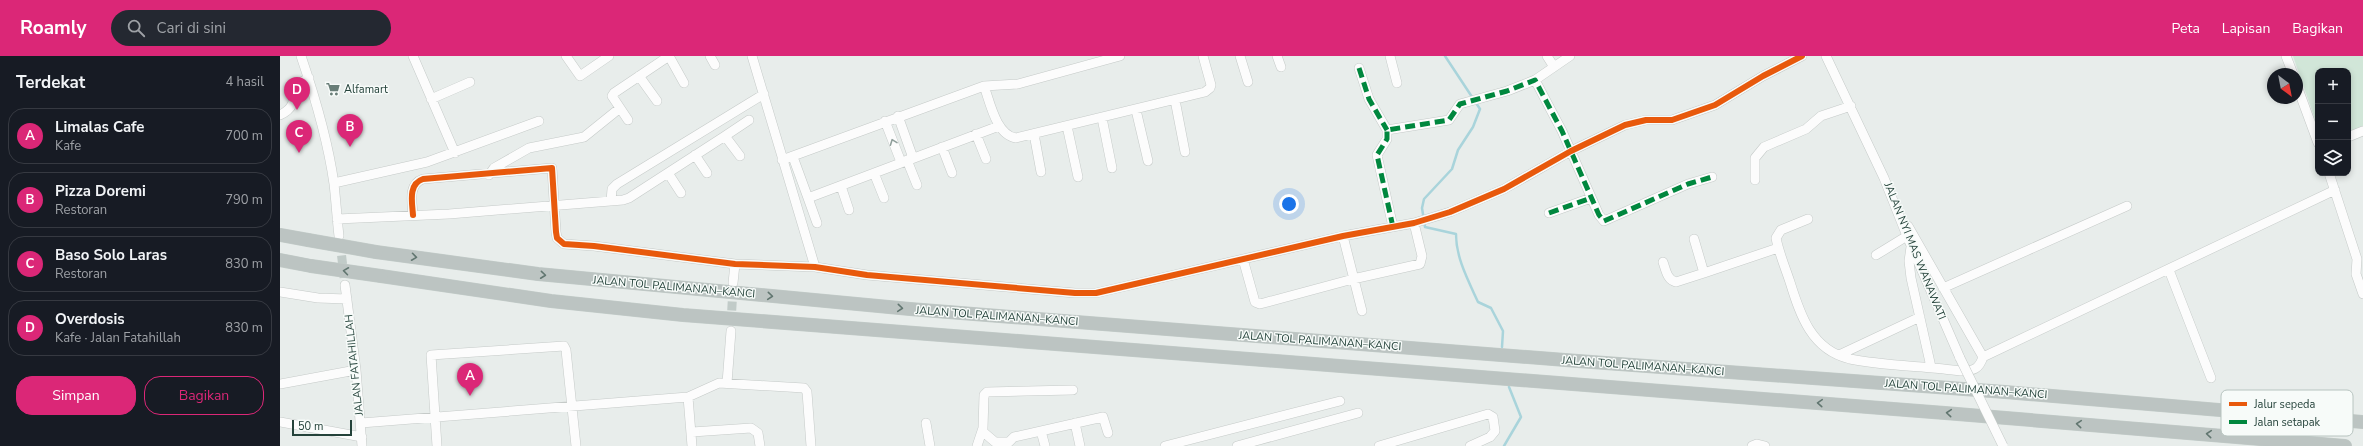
<!DOCTYPE html>
<html lang="id">
<head>
<meta charset="utf-8">
<style>
  body { margin:0; font-family:"Nunito Sans",sans-serif; background:#242831; color:#f1f3f6 }
  .controls { position:absolute; right:12px; top:12px; display:grid; overflow:hidden; border-radius:8px; box-shadow:0 2px 6px #0003 }
  .controls button { width:36px; height:36px; display:grid; place-items:center; padding:0; border:0; border-bottom:1px solid #363941; background:#171b24; color:#f1f3f6; font:20px sans-serif }
  .compass { position:absolute; left:1987px; top:12px; width:36px; height:36px; border-radius:50%; background:#171b24; box-shadow:0 2px 6px #0003; rotate:148deg }
  .scale { position:absolute; left:12px; bottom:10px; width:60px; box-sizing:border-box; padding-left:4px; border:2px solid #24423a; border-top:0; font-size:11px; line-height:14px; white-space:nowrap; color:#24423a; -webkit-text-stroke:3px #f7fbf9; paint-order:stroke }
  .you { position:absolute; left:1009px; top:148px; width:14px; height:14px; margin:-10px; border:3px solid #fff; border-radius:50%; background:#1a73e8; box-shadow:0 0 0 6px #1a73e833 }
  .badge { display:grid; place-items:center; width:26px; height:26px; border-radius:50%; background:#db2777; color:#fff; font-size:13px; font-weight:700 }
  .pin { position:absolute; translate:-50% -33px; filter:drop-shadow(0 1px 2px #0008) }
  .pin::after { content:''; position:absolute; top:21px; width:14px; height:12px; background:inherit; clip-path:polygon(0 0,100% 0,50% 100%) }
  .list { margin:0; padding:0; list-style:none }
  h2 { display:flex; justify-content:space-between; align-items:center; height:52px; margin:0; padding:0 16px; font-size:17px }
  h2 small { font-size:13px; font-weight:400; color:#9ea1a6 }
  .list li { display:grid; grid-template-columns:26px 1fr auto; gap:12px; align-items:center; box-sizing:border-box; height:56px; margin:0 8px 8px; padding:0 8px; border:1px solid #363941; border-radius:16px }
  .list b { display:block; font-size:15px; white-space:nowrap }
  .list p { margin:0; font-size:13px; white-space:nowrap; color:#9ea1a6 }
  .list em { font-size:13px; font-style:normal; color:#9ea1a6 }
  .actions { display:flex; gap:8px; padding:12px 16px }
  .actions a { flex:1; padding:9px 0; border:1px solid #db2777; border-radius:16px; text-align:center; font-size:14px; color:#db2777 }
  .actions .main { background:#db2777; color:#fff }
  .icon { flex:none; width:22px; height:22px; fill:none; stroke:currentColor; stroke-width:2; stroke-linecap:round; stroke-linejoin:round }
  .map { position:relative; flex:none; width:2083px; height:390px; overflow:hidden }
  header { display:flex; align-items:center; gap:24px; box-sizing:border-box; height:56px; padding:0 20px; background:#db2777; color:#fff }
  header strong { font-size:19px }
  nav { display:flex; gap:22px; margin-inline-start:auto; font-size:14px }
  .search { width:280px; height:36px; background:#242831; display:flex; align-items:center; gap:10px; box-sizing:border-box; padding:0 14px; border-radius:22px; color:#9ea1a6; font-size:15px }
  main { display:flex }
  aside { flex:1; background:#171b24 }
  .map>svg:first-child { display:block }
</style>
</head>
<body>
<header>
<strong>Roamly</strong>
<div class="search"><svg class="icon" aria-label="search" viewBox="0 0 24 24"><circle cx="10" cy="10" r="6"/><path d="M15 15l6 6"/></svg>Cari di sini</div>
<nav><a>Peta</a><a>Lapisan</a><a>Bagikan</a></nav>
</header>
<main>
<aside>
<h2>Terdekat<small>4 hasil</small></h2>
<ul class="list">
<li><span class="badge">A</span><div><b>Limalas Cafe</b><p>Kafe</p></div><em>700 m</em></li>
<li><span class="badge">B</span><div><b>Pizza Doremi</b><p>Restoran</p></div><em>790 m</em></li>
<li><span class="badge">C</span><div><b>Baso Solo Laras</b><p>Restoran</p></div><em>830 m</em></li>
<li><span class="badge">D</span><div><b>Overdosis</b><p>Kafe · Jalan Fatahillah</p></div><em>830 m</em></li>
</ul>
<div class="actions"><a class="main">Simpan</a><a>Bagikan</a></div>
</aside>
<div class="map">
<svg width="2083" height="390" viewBox="0 0 2083 390">
  <rect width="100%" height="100%" fill="#e8edeb"/>
  <path fill="#d1e6d8" d="M2013,0H2083V73L2068,79V15H2038V72Z"/>
  <g fill="none" stroke-linecap="round" stroke-linejoin="round">
    <path stroke="#a9d4db" stroke-width="2.5" d="M1165,0L1200,53L1193,71L1178,94L1172,113L1144,143L1142,152L1145,171L1176,178C1176,202 1188,224 1198,246L1211,252L1223,275L1222,291
      M1224,390L1241,361L1229,331"/>
    <path stroke="#c1cbc8" stroke-width="9" stroke-dasharray="9 4.5" stroke-linecap="butt" d="M60,186L65,229
      M451,268L453,231"/>
    <defs>
      <path id="minor" d="M21,0C35,41 48,85 54,128C56,145 57,163 59,180
        M133,0L175,97
        M286,0L300,20L329,0
        M389,0L404,27
        M430,0L435,9
        M472,0L535,211
        M960,0L968,26
        M997,0L1001,11
        M1110,0L1117,27
        M1267,0L1274,11
        M1546,0L1604,122L1627,180L1680,302
        M2006,0L2013,18
        M1079,12L1089,43L1107,74
        M359,20L377,45
        M1255,24L1282,75L1319,159L1324,165L1408,128L1432,121
        M704,30C710,46 716,79 736,82L925,36L930,32L931,29L923,0
        M2017,30L2038,87
        M151,43L190,26
        M895,44L905,96
        M856,54L868,105
        M0,59C15,52 14,43 16,29L29,22
        M618,60L633,102
        M822,62L832,112
        M348,64L332,40L334,37L389,0
        M605,65L621,106
        M787,70L798,121
        M696,78L706,103
        M754,78L761,116
        M445,80L469,64
        M2068,81L2083,75
        M662,91L672,117
        M415,99L427,117
        M513,101L528,142L719,70
        M502,104L704,30L738,28L840,0
        M627,104L637,129
        M388,117L401,137
        M594,117L604,142
        M2049,117L2077,203L2076,218L2083,238
        M209,119L214,112L249,92L304,81L340,52
        M1475,124V102L1484,91L1526,73L1541,60L1571,50
        M54,127L147,106L259,65
        M561,130L569,154
        M528,142L537,167
        M331,145L332,133L337,128L484,38
        M1269,157L1311,142
        M133,159C132,146 128,128 143,123L272,112L276,176L277,182L284,188L314,190L455,208L535,211L587,219L795,237H816L1063,180L1134,167L1170,156L1224,133L1291,95L1345,69L1366,64H1392L1435,49L1483,20L1522,0
        M57,163L169,158L343,144L349,142L445,80L460,100
        M1528,163L1501,174L1496,182C1499,197 1505,211 1510,226C1520,258 1531,294 1570,303C1604,310 1645,310 1681,315C1694,315 1699,313 1703,301L2055,134
        M1628,170L1703,301
        M1113,171L1097,99L1107,83V74L1169,64L1180,48L1227,35L1255,24L1290,0
        M1063,180L1082,255
        M1414,183L1424,217L1498,192
        M1631,191L1629,205L1631,222L1651,311
        M1596,199L1627,180
        M963,203L975,246L980,248L1073,223L1140,208L1142,200L1134,167
        M1383,206C1386,214 1387,224 1396,226L1424,217
        M1889,214L1931,322
        M453,227L455,208
        M65,229L76,314L82,390
        M1663,232L1847,150
        M0,236L38,242L67,243
        M1559,299L1640,261
        M447,327L451,275
        M0,328L76,314
        M408,341L412,390
        M0,366L82,381
        M81,367L408,341L439,327L524,332L527,336L531,390
        M646,367L650,390
        M795,367L800,390
        M702,375L715,386H729L734,381L823,361L828,377
        M761,375L765,390
        M412,376L471,372L478,377L480,390
        M157,390L151,299L284,290L286,294L296,390
        M697,390L703,372L704,339L707,336L793,334
        M885,390L1060,345
        M957,390L1078,357
        M1099,390L1208,358L1213,361L1215,375L1210,381L1190,390
        M1472,390L1477,388L1485,390"/>
      <path id="highway" d="M0,179L28,184
        M96,196L258,218L630,253L1298,305L1725,336L2083,366
        M0,204L31,210
        M101,220L271,245L403,259L1665,357L2065,390"/>
    </defs>
    <use href="#minor" stroke="#c5cac8" stroke-width="10"/>
    <use href="#highway" stroke="#c3ccc9" stroke-width="14"/>
    <use href="#minor" stroke="#fcfcfc" stroke-width="9"/>
    <use href="#highway" stroke="#bcc4c2" stroke-width="13"/>
    <defs>
      <path id="minor-bridge" d="M1680,302L1723,390"/>
      <path id="highway-bridge" d="M28,184L96,196
        M31,210L101,220"/>
    </defs>
    <use href="#minor-bridge" stroke="#c5cac8" stroke-width="10" stroke-linecap="butt"/>
    <use href="#highway-bridge" stroke="#c3ccc9" stroke-width="14" stroke-linecap="butt"/>
    <use href="#minor-bridge" stroke="#fcfcfc" stroke-width="9"/>
    <use href="#highway-bridge" stroke="#bcc4c2" stroke-width="13"/>
    <path stroke="#00873e" stroke-width="5" stroke-dasharray="10 5" stroke-linecap="butt" d="M1079,12L1089,43L1107,74
      M1269,157L1311,142
      M1113,171L1097,99L1107,83V74L1169,64L1180,48L1227,35L1255,24L1282,75L1319,159L1324,165L1408,128L1432,121"/>
    <defs>
      <path id="cycleway" d="M133,159C132,146 128,128 143,123L272,112L276,176L277,182L284,188L314,190L455,208L535,211L587,219L795,237H816L1063,180L1134,167L1170,156L1224,133L1291,95L1345,69L1366,64H1392L1435,49L1483,20L1522,0"/>
    </defs>
    <use href="#cycleway" stroke="#f7fbf9" stroke-width="8"/>
    <use href="#cycleway" stroke="#e8590c" stroke-width="6"/>
  </g>
  <defs><path id="oneway-chevron" d="M-2-3.5L2.5 0L-2 3.5" fill="none" stroke-width="1.6" stroke-linecap="round" stroke-linejoin="round"/></defs>
  <use stroke="#909f9b" href="#oneway-chevron" transform="translate(613 86) rotate(-111)"/>
  <g stroke="#617670">
    <use href="#oneway-chevron" transform="translate(134 201) rotate(8)"/>
    <use href="#oneway-chevron" transform="translate(66 215) rotate(-172)"/>
    <use href="#oneway-chevron" transform="translate(263 219) rotate(6)"/>
    <use href="#oneway-chevron" transform="translate(490 240) rotate(5)"/>
    <use href="#oneway-chevron" transform="translate(620 252) rotate(5)"/>
    <use href="#oneway-chevron" transform="translate(1540 347) rotate(-176)"/>
    <use href="#oneway-chevron" transform="translate(1669 357) rotate(-175)"/>
    <use href="#oneway-chevron" transform="translate(1799 368) rotate(-175)"/>
    <use href="#oneway-chevron" transform="translate(1929 378) rotate(-175)"/>
  </g>
  <defs>
    <symbol id="supermarket-bare" viewBox="-9 -9 18 18"><path d="M-6-5.5h2.5l.6 2H6L4.5 2H-2.5L-4.4-4H-6ZM-1.5 3.2a1.3 1.3 0 1 0 .1 0ZM3 3.2a1.3 1.3 0 1 0 .1 0Z" fill="#697e78" stroke="#f7fbf9" stroke-width="2.5" paint-order="stroke"/></symbol>
  </defs>
  <g fill-rule="evenodd">
    <use href="#supermarket-bare" x="43" y="23" width="20" height="20"/>
  </g>
  <g text-anchor="middle" dominant-baseline="central" stroke-width="3" stroke-linejoin="round" paint-order="stroke">
    <g font-size="11" fill="#24423a" stroke="#f7fbf9" text-anchor="start">
      <text x="64" y="33">Alfamart</text>
    </g>
    <g font-size="11" fill="#24423a" stroke="#f7fbf9">
      <text transform="translate(1635 195) rotate(68)">JALAN NYI MAS WANAWATI</text>
      <text transform="translate(394 231) rotate(5)">JALAN TOL PALIMANAN–KANCI</text>
      <text transform="translate(717 260) rotate(4)">JALAN TOL PALIMANAN–KANCI</text>
      <text transform="translate(1040 285) rotate(4)">JALAN TOL PALIMANAN–KANCI</text>
      <text transform="translate(74 309) rotate(-96)">JALAN FATAHILLAH</text>
      <text transform="translate(1363 310) rotate(4)">JALAN TOL PALIMANAN–KANCI</text>
      <text transform="translate(1686 333) rotate(4)">JALAN TOL PALIMANAN–KANCI</text>
    </g>
  </g>
  <rect x="1941" y="334" width="132" height="46" rx="6" fill="#f7fbf9" stroke="#b8c4c0" stroke-width="1"/>
  <rect x="1949" y="346" width="18" height="4" fill="#e8590c"/>
  <rect x="1949" y="364" width="18" height="4" fill="#00873e"/>
  <g font-size="11" fill="#24423a">
    <text x="1974" y="352">Jalur sepeda</text>
    <text x="1974" y="370">Jalan setapak</text>
  </g>
</svg>
<div class="controls">
<button>+</button>
<button>−</button>
<button><svg class="icon" aria-label="layers" viewBox="0 0 24 24"><path d="M12 4l9 5-9 5-9-5zM3 14l9 5 9-5"/></svg></button>
</div>
<svg class="compass" viewBox="-18 -18 36 36"><path d="M0-13l5 13h-10z" fill="#e53935"/><path d="M0 13l5-13h-10z" fill="#9ea1a6"/></svg>
<div class="scale">50 m</div>
<div class="you"></div>
<div class="pin badge" style="left:190px;top:340px">A</div>
<div class="pin badge" style="left:70px;top:91px">B</div>
<div class="pin badge" style="left:19px;top:97px">C</div>
<div class="pin badge" style="left:17px;top:54px">D</div>
</div>
</main>
</body>
</html>
